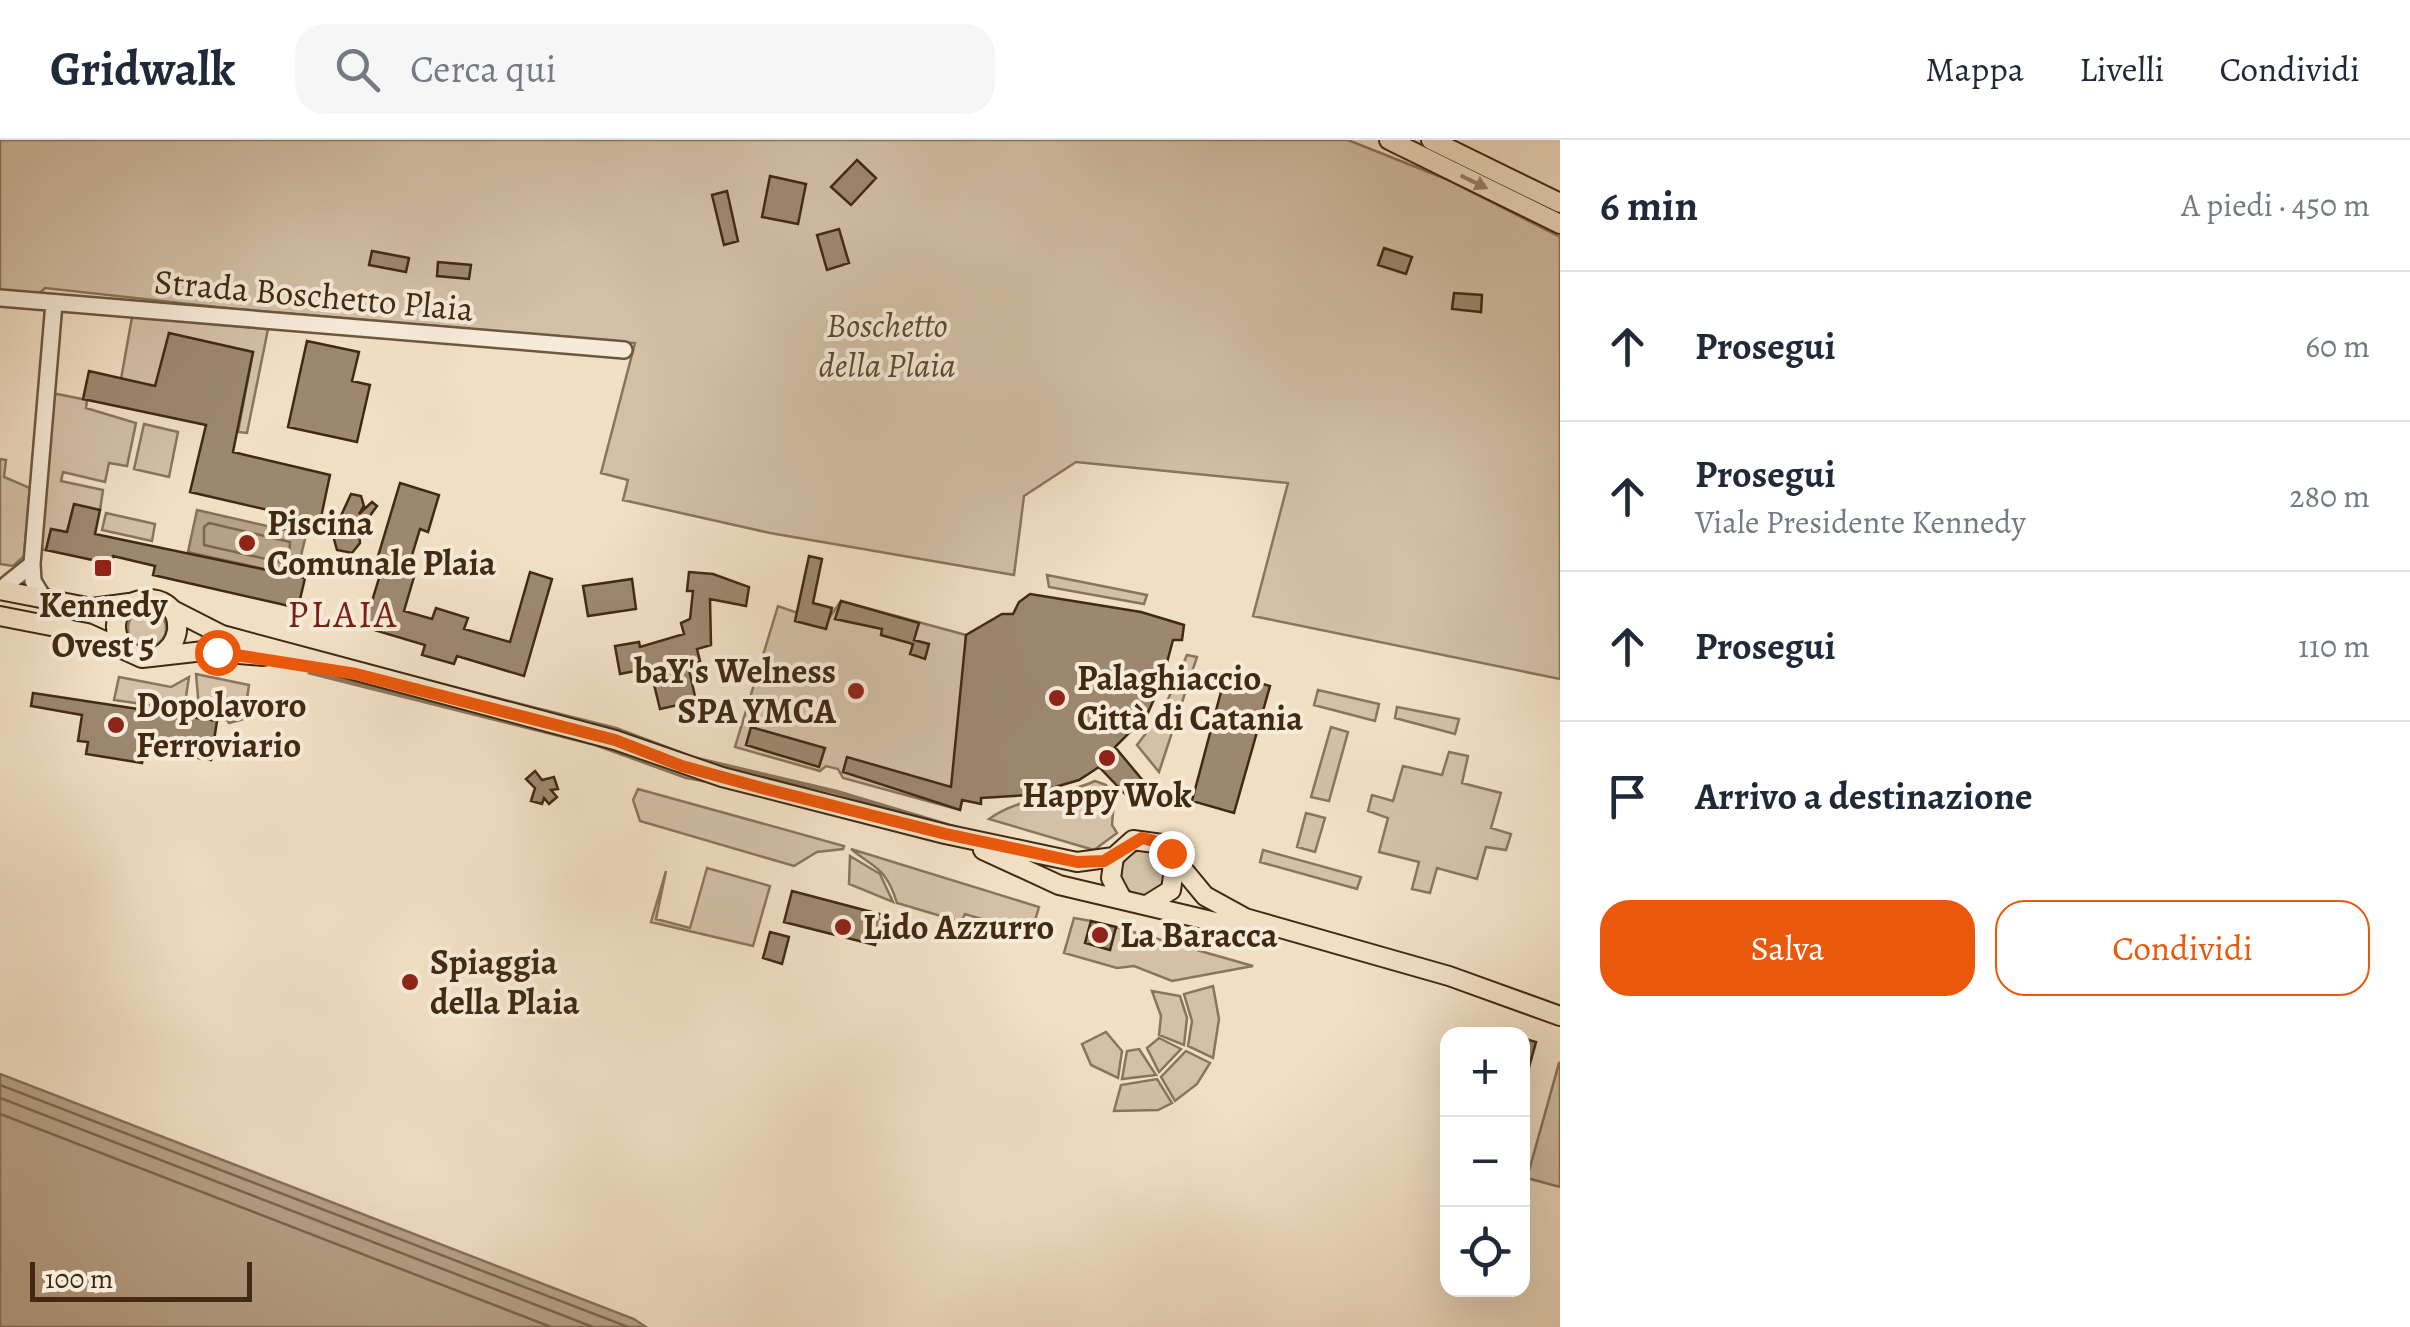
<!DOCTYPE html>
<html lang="it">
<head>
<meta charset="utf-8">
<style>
  body { margin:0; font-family:Alegreya,serif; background:#f6f6f7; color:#1f2937 }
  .controls { position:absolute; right:30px; bottom:30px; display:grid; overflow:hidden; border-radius:20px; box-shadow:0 10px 40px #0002 }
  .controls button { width:90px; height:90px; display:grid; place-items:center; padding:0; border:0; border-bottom:2px solid #e0e1e3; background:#fff; color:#1f2937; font:50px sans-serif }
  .scale { position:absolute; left:30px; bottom:25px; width:222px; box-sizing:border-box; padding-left:10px; border:5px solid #422a12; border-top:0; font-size:28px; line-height:35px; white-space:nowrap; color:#422a12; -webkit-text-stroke:8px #f6ead9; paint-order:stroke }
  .stop { position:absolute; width:30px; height:30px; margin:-22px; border:8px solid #ea580c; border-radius:50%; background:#fff }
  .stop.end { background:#ea580c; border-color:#fff; box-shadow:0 2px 10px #0008 }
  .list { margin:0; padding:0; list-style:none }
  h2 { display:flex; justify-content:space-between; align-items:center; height:130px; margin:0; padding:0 40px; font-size:42px }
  h2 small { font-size:32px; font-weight:400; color:#747a83 }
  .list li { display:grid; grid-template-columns:65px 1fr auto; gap:30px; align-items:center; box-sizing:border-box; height:150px; padding:0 40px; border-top:2px solid #e0e1e3 }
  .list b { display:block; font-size:38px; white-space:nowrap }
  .list p { margin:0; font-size:32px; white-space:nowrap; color:#747a83 }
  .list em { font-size:32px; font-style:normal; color:#747a83 }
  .actions { display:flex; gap:20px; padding:30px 40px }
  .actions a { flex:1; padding:22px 0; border:2px solid #ea580c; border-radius:30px; text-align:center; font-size:35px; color:#ea580c }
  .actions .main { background:#ea580c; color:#fff }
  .icon { flex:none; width:55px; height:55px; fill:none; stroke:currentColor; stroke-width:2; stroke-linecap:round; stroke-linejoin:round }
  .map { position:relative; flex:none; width:1560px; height:1187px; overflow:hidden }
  header { display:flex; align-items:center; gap:60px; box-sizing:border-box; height:140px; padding:0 50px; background:#fff; border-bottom:2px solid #e0e1e3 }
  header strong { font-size:48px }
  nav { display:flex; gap:55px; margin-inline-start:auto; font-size:35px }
  .search { width:700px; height:90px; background:#f6f6f7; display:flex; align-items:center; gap:25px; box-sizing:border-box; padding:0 35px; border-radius:30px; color:#747a83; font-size:38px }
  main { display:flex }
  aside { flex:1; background:#fff }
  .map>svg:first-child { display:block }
</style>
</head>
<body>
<header>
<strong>Gridwalk</strong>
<div class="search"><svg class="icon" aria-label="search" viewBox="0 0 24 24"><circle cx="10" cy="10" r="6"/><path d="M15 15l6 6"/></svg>Cerca qui</div>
<nav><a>Mappa</a><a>Livelli</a><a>Condividi</a></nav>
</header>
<main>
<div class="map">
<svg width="1560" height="1187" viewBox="0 0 1560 1187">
  <rect width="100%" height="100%" fill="#f1dfc4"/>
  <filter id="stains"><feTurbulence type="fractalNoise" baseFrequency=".002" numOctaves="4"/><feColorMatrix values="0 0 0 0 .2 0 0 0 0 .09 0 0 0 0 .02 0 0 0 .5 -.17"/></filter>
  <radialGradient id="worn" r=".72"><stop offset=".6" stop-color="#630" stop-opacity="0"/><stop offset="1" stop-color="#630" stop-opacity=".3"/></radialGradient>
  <path fill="#d3c0a6" stroke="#8a755c" stroke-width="2.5" d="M0,0H1348L1446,39L1560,97V539L1253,476L1288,343L1076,322L1024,356L1014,435L770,393L623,360L628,340L601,333L635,203L235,169L45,148L35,157L0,154Z
    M132,177L268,189L247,293L238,292L253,212L169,194L189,256L121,239Z
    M52,253L87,260L86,268L136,283L127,326L109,323L105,342L63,332L61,341L103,350L100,370L74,365L67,392L51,389L46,410L40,409Z
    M144,284L178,292L169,337L134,329Z
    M0,319L6,320L4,337L30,348L24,416L13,426L0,424Z
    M106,373L155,384L152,401L102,390Z
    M1047,435L1147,455L1144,464L1049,447Z
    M841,461L966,495L964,651L960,670L843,638L838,629L826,626L820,631L735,607L778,466L812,478H829Z
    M128 488a19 19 0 1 1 38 0a19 19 0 1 1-38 0Z
    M1187,515L1197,517L1159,632L1137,605L1163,571Z
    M339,518L616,588L693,617L837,651L1007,702L836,653L690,619L615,590Z
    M312,532L596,603L714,643L686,638L595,605L308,533Z
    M196,534L249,545L244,579L229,583L219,568H199Z
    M119,537L171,547L189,537L184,570L114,560Z
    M1318,550L1379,564L1375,581L1314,565Z
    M1397,567L1459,579L1455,594L1395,578Z
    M1331,587L1348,592L1329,661L1311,657Z
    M1449,612L1468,616L1462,643L1501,653L1491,688L1511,694L1506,710L1486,707L1477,739L1437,728L1430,753L1412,749L1419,722L1379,712L1388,678L1368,671L1372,655L1393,661L1403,626L1442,635Z
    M1095,641L1106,645L1114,661L1112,685L1117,693L1094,710L989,679C1018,658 1062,656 1095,641Z
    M638,649L844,706L843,709L817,712L794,726L640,681L633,660Z
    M1306,673L1325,678L1315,712L1297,707Z
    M851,709L1039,767L1031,794L965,774L961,782L897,763C886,727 874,728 851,709Z
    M1121 733a23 23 0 1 1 46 0a23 23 0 1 1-46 0Z
    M1263,710L1361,737L1357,749L1260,722Z
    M850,716L880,734L893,762L849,744Z
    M707,728L770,746L753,806L651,782L666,731L656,779L690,788Z
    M1074,778L1091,781L1086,803L1110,810L1116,787L1253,826L1172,841L1134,826L1117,828L1064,813Z
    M1213,846L1219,879L1213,918L1188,906L1192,881L1184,854Z
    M1152,851L1180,856L1187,878L1184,905L1159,895L1161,876Z
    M1106,892L1122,911L1118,938L1091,925L1082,904Z
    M1159,898L1181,909L1159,932L1147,908Z
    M1139,909L1156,935L1122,939L1127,911Z
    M1186,911L1210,923L1197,944L1175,961L1161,937Z
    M1559,923H1560V1047L1527,1038Z
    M1157,939L1172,963L1158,970L1114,971L1121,945Z"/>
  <path fill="#b6a187" stroke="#887158" stroke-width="2.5" d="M197,370L306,395L296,436L188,412Z
    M0,934L634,1179L646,1187H0Z"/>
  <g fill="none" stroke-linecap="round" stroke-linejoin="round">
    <path stroke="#7c664c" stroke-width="2.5" d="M209,383L290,402L289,421L284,423L204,405V387Z
      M0,945L628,1187
      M0,958L593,1187
      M0,974L551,1187"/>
  </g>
  <path fill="#9d886f" stroke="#422a12" stroke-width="2.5" d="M857,20L876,38L851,65L831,47Z
    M770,36L806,44L798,84L762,77Z
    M727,51L738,101L724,105L712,55Z
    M839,89L849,123L827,130L817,95Z
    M1384,108L1412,117L1406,134L1378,125Z
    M372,111L409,118L406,132L369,125Z
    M438,122L471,125L469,139L437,136Z
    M1454,153L1482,155L1481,172L1452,169Z
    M169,193L253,212L233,312L330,335L320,382L190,352L206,285L83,259L89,231L155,246Z
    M307,201L359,212L352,241L370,245L357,302L288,287Z
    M400,343L439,355L428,392L420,389L406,435L414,437L404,471L432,479L436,468L468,478L464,489L510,502L530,432L552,439L524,536L457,516L454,524L422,515L425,505L364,487L380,435L373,433Z
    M351,354L361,356L364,366L359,374L372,362L377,366L359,391L360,403L352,413L337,410L334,399L345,388L339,380Z
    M74,364L100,370L95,394L305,438L298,468L153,435L155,426L113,416L111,424L46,410L51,389L67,392Z
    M809,416L822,419L813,463L832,468L826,489L795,481Z
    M689,432L713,434L749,447L746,466L710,459L711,505L697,509L700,521L688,525L696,561L660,569L650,528L620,534L615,506L639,502L640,507L684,494L681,483L690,479L693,451H687Z
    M632,439L636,469L588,476L583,446Z
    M1030,454L1141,472L1184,485L1182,500H1173L1162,541L1147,575L1115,607L1144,642L1128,657L1099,627L1079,640L1028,655L981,658V664L962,660L960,670L843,632L847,617L951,647L966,495L1002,474H1013L1019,462Z
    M841,461L919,483L914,500L929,504L925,519L910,514L913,504L881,495L882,489L835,479Z
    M1226,533L1270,546L1234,673L1192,661Z
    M33,553L217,581L211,620L144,609L142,623L86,614L88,602L78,601L82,575L31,566Z
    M751,587L825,608L819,627L746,605Z
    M535,631L542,640L554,637L558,649L551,650L557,657L549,664L544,658L542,664L531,661L535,648L526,639Z
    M792,751L883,775L875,805L784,782Z
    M1091,781L1116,787L1110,810L1085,803Z
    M770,792L789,797L782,824L763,818Z
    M1522,898L1536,902L1526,938H1522Z"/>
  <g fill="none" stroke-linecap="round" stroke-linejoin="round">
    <defs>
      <path id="minor" d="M0,158L624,210
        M0,450L32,424
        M44,459L33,441L32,424L54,163"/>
      <path id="major" d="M1389,0L1560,84
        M1431,0L1560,63
        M0,450L92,468L129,463
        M169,468L222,495L615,600L722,637L945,694L1077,722L1114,717
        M0,476L87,493L142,518L204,511L263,516
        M125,510C87,457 182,437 177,491C175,503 168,511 158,516
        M983,710L1059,745L1262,793
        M1121,757L1111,738L1114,717L1133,700L1162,704L1205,756L1245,778L1449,836L1560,876
        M1147,765L1171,750L1175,722"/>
    </defs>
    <use href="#minor" stroke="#6e573e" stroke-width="20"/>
    <use href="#major" stroke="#422a12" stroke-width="22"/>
    <use href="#minor" stroke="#f6ead9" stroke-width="15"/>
    <use href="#major" stroke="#f1dfc4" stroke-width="18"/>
  </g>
  <defs><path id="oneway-solid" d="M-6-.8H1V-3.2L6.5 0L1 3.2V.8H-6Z" transform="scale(2.5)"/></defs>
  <use fill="#9a846b" href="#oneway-solid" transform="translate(1474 42) rotate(26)"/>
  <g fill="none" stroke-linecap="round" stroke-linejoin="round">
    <path stroke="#ea580c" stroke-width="12" d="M217,512L356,534L615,600L682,626L762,648L946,694L1077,722L1104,721L1142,698L1158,702L1171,713"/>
  </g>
  <g fill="#8f2418" stroke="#f6ead9" stroke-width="4">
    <circle cx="247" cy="403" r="10"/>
    <rect x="93" y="418" width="20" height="20" rx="5"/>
    <circle cx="856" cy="551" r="10"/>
    <circle cx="1057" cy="558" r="10"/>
    <circle cx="116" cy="585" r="10"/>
    <circle cx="1107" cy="618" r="10"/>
    <circle cx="843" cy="787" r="10"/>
    <circle cx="1100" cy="795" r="10"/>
    <circle cx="410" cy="842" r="10"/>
  </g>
  <g text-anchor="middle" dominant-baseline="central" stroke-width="8" stroke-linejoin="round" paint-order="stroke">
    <g font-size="35" fill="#422a12" stroke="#f6ead9">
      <text transform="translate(314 155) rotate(5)">Strada Boschetto Plaia</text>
    </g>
    <g font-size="35" font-style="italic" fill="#5f4830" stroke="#f6ead9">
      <text x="887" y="185">Boschetto<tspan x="887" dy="40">della Plaia</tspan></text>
    </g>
    <g font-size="35" font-weight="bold" fill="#422a12" stroke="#f6ead9" text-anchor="start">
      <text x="267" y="383">Piscina<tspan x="267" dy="40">Comunale Plaia</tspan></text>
      <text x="103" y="465" text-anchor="middle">Kennedy<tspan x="103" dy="40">Ovest 5</tspan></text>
      <text x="836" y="531" text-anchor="end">baY's Welness<tspan x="836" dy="40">SPA YMCA</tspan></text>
      <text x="1077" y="538">Palaghiaccio<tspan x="1077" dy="40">Città di Catania</tspan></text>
      <text x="136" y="565">Dopolavoro<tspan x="136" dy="40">Ferroviario</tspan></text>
      <text x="1107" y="655" text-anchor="middle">Happy Wok</text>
      <text x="863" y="787">Lido Azzurro</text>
      <text x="1120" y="795">La Baracca</text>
      <text x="430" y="822">Spiaggia<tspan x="430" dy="40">della Plaia</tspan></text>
    </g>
    <g font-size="38" letter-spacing="2.5" fill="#7a1f14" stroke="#f6ead9">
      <text x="343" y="474">PLAIA</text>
    </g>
  </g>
  <rect width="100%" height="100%" filter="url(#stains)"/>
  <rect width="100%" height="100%" fill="url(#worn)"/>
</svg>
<div class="controls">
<button>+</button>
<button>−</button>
<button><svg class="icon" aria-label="locate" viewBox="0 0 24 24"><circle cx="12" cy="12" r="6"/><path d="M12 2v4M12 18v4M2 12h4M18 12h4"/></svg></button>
</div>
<div class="scale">100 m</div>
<div class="stop" style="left:217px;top:512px"></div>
<div class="stop end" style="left:1171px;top:713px"></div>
</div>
<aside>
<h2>6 min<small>A piedi · 450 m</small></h2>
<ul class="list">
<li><svg class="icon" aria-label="ahead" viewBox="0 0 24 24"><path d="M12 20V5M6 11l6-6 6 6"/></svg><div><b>Prosegui</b></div><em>60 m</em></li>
<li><svg class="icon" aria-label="ahead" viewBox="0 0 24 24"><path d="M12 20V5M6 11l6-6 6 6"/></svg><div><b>Prosegui</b><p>Viale Presidente Kennedy</p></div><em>280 m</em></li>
<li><svg class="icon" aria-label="ahead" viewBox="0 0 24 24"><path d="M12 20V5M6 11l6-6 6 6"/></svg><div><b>Prosegui</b></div><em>110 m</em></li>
<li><svg class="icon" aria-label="arrive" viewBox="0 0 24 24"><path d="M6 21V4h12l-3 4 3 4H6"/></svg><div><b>Arrivo a destinazione</b></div></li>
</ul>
<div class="actions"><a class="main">Salva</a><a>Condividi</a></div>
</aside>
</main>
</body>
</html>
